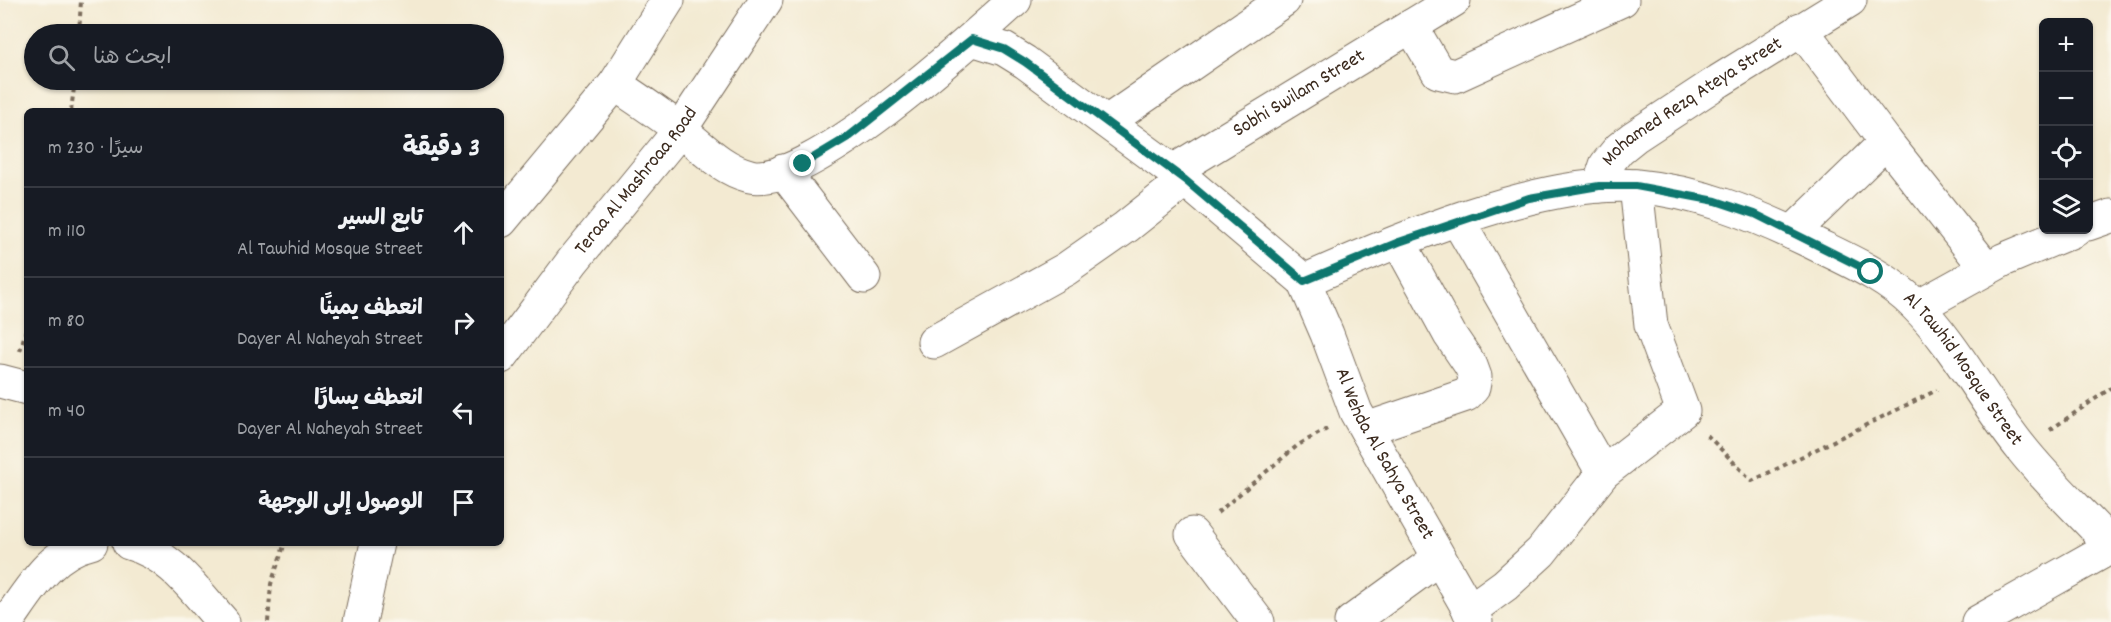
<!DOCTYPE html>
<html lang="ar">
<head>
<meta charset="utf-8">
<style>
  body { margin:0; font-family:Dekko,"Playpen Sans Arabic",sans-serif; background:#242831; color:#f1f3f6; direction:rtl }
  .controls { position:absolute; right:18px; top:18px; display:grid; overflow:hidden; border-radius:9px; box-shadow:0 2px 4px #0004 }
  .controls button { width:54px; height:54px; display:grid; place-items:center; padding:0; border:0; border-bottom:2px solid #363941; background:#171b24; color:#f1f3f6; font:30px sans-serif }
  .stop { position:absolute; width:18px; height:18px; margin:-14px; border:4px solid #0f766e; border-radius:50%; background:#fff }
  .stop.end { background:#0f766e; border-color:#fff; box-shadow:0 2px 6px #0008 }
  .list { margin:0; padding:0; list-style:none }
  h2 { display:flex; justify-content:space-between; align-items:center; height:78px; margin:0; padding:0 24px; font-size:26px }
  h2 small { font-size:20px; font-weight:400; color:#9ea1a6 }
  .list li { display:grid; grid-template-columns:39px 1fr auto; gap:18px; align-items:center; box-sizing:border-box; height:90px; padding:0 24px; border-top:2px solid #363941 }
  .list b { display:block; font-size:22px; white-space:nowrap }
  .list p { margin:0; font-size:20px; white-space:nowrap; color:#9ea1a6 }
  .list em { font-size:20px; font-style:normal; color:#9ea1a6 }
  .icon { flex:none; width:33px; height:33px; fill:none; stroke:currentColor; stroke-width:2; stroke-linecap:round; stroke-linejoin:round }
  .map { position:relative; flex:none; width:2111px; height:622px; overflow:hidden; direction:ltr }
  .search { position:absolute; background:#171b24; box-shadow:0 2px 4px #0004; left:24px; top:24px; width:480px; height:66px; display:flex; align-items:center; gap:15px; box-sizing:border-box; padding:0 21px; border-radius:33px; color:#9ea1a6; font-size:22px }
  .panel { position:absolute; background:#171b24; box-shadow:0 2px 4px #0004; left:24px; top:108px; width:480px; height:438px; border-radius:9px; direction:rtl }
  .map>svg:first-child { display:block }
</style>
</head>
<body>
<div class="map">
<svg width="2111" height="622" viewBox="0 0 2111 622">
  <rect width="100%" height="100%" fill="#fbf7ec"/>
  <filter id="ink" filterUnits="userSpaceOnUse"><feTurbulence type="fractalNoise" baseFrequency=".0167" numOctaves="2"/><feDisplacementMap in="SourceGraphic" scale="12" xChannelSelector="R" yChannelSelector="G"/><feConvolveMatrix kernelMatrix="1 2 1 2 8 2 1 2 1" color-interpolation-filters="sRGB"/></filter>
  <filter id="wash" filterUnits="userSpaceOnUse"><feTurbulence type="fractalNoise" baseFrequency=".008" numOctaves="4" result="noise"/><feDisplacementMap in="SourceGraphic" scale="24" xChannelSelector="R" yChannelSelector="G"/><feGaussianBlur stdDeviation="1.35" result="paint"/><feColorMatrix in="noise" values="0 0 0 0 0 0 0 0 0 0 0 0 0 0 0 0 0 1.4 0 .05"/><feComposite in="paint" operator="in"/></filter>
  <g filter="url(#wash)">
    <rect width="100%" height="100%" fill="#f3ead2"/>
  </g>
  <g filter="url(#ink)">
    <g fill="none" stroke-linecap="round" stroke-linejoin="round">
      <defs>
        <g id="street">
          <path d="M1411,26L1438,72L1455,76L1622,0"/>
          <path d="M1801,29L1886,142L1986,268"/>
          <path id="s1" d="M972,39L1004,49L1025,62L1185,180L1304,281L1327,334L1356,412L1476,622"/>
          <path d="M615,84C637,99 660,114 682,131C703,148 722,169 750,176C807,190 971,40 1015,0"/>
          <path d="M1107,122L1284,0"/>
          <path d="M783,171L864,277"/>
          <path id="s2" d="M1173,171L1454,0"/>
          <path id="s3" d="M1599,186L1606,165L1619,149L1634,137L1719,81L1850,0"/>
          <path d="M501,221L615,84L668,0"/>
          <path d="M1458,221L1603,473"/>
          <path d="M2088,224L2111,216"/>
          <path d="M1792,233L1886,142"/>
          <path id="s4" d="M1304,281C1392,242 1541,178 1637,186C1699,192 1753,214 1807,240C1845,259 1885,275 1915,305C1954,343 1986,405 2022,449C2049,483 2082,513 2111,545"/>
          <path d="M1918,307L2003,260L2075,230"/>
          <path d="M934,342L1066,269L1126,227L1185,180"/>
          <path id="s5" d="M501,357L572,262L680,130L766,0"/>
          <path d="M0,381L27,388"/>
          <path d="M1366,429L1466,395L1473,388L1475,377L1471,366L1450,335L1399,242"/>
          <path d="M1192,534L1258,622"/>
          <path d="M129,543C171,554 195,591 223,622"/>
          <path d="M1469,611L1505,585L1541,552L1603,473L1683,411L1651,325L1636,186"/>
          <path d="M7,622C30,590 50,552 91,543"/>
          <path d="M360,622L377,543"/>
          <path d="M1351,622L1439,558"/>
          <path d="M1978,622L2111,547"/>
        </g>
      </defs>
      <use href="#street" stroke="#7b6d5d" stroke-width="35"/>
      <path stroke="#7b6d5d" stroke-width="4" stroke-dasharray="4.5 4.5" stroke-linecap="butt" d="M79,34L81,0
        M71,111L75,80
        M20,351L27,326
        M2050,430L2111,388
        M1707,435L1752,481L1937,390
        M1217,513L1298,445L1327,429
        M268,622L271,584L285,543"/>
      <use href="#street" stroke="#fff" stroke-width="33"/>
    </g>
  </g>
  <g fill="none" stroke-linecap="round" stroke-linejoin="round" filter="url(#ink)">
    <path stroke="#0f766e" stroke-width="8" d="M803,164L848,137L972,39L1004,49L1025,62L1185,180L1304,281L1399,242L1529,198L1599,186H1636L1716,201L1755,214L1871,272"/>
  </g>
  <g text-anchor="middle" dominant-baseline="central" stroke-width="6" stroke-linejoin="round" paint-order="stroke">
    <g font-size="20" fill="#3b2a1e" stroke="#fbf7ec">
      <text stroke="none"><textPath href="#s2" startOffset="148">Sobhi Swilam Street</textPath></text>
      <text stroke="none"><textPath href="#s3" startOffset="130">Mohamed Rezq Ateya Street</textPath></text>
      <text stroke="none"><textPath href="#s5" startOffset="222">Teraa Al Mashroaa Road</textPath></text>
      <text stroke="none"><textPath href="#s4" startOffset="735">Al Tawhid Mosque Street</textPath></text>
      <text stroke="none"><textPath href="#s1" startOffset="604">Al Wehda Al Sahya Street</textPath></text>
    </g>
  </g>
</svg>
<div class="controls">
<button>+</button>
<button>−</button>
<button><svg class="icon" aria-label="locate" viewBox="0 0 24 24"><circle cx="12" cy="12" r="6"/><path d="M12 2v4M12 18v4M2 12h4M18 12h4"/></svg></button>
<button><svg class="icon" aria-label="layers" viewBox="0 0 24 24"><path d="M12 4l9 5-9 5-9-5zM3 14l9 5 9-5"/></svg></button>
</div>
<div class="stop" style="left:1871px;top:272px"></div>
<div class="stop end" style="left:803px;top:164px"></div>
<div class="search"><svg class="icon" aria-label="search" viewBox="0 0 24 24"><circle cx="10" cy="10" r="6"/><path d="M15 15l6 6"/></svg>ابحث هنا</div>
<section class="panel">
<h2>3 دقيقة<small>سيرًا · 230 m</small></h2>
<ul class="list">
<li><svg class="icon" aria-label="ahead" viewBox="0 0 24 24"><path d="M12 20V5M6 11l6-6 6 6"/></svg><div><b>تابع السير</b><p>Al Tawhid Mosque Street</p></div><em>110 m</em></li>
<li><svg class="icon" aria-label="right" viewBox="0 0 24 24"><path d="M7 20v-9h11M14 6l5 5-5 5"/></svg><div><b>انعطف يمينًا</b><p>Dayer Al Naheyah Street</p></div><em>80 m</em></li>
<li><svg class="icon" aria-label="left" viewBox="0 0 24 24"><path d="M17 20v-9H6M10 6l-5 5 5 5"/></svg><div><b>انعطف يسارًا</b><p>Dayer Al Naheyah Street</p></div><em>40 m</em></li>
<li><svg class="icon" aria-label="arrive" viewBox="0 0 24 24"><path d="M6 21V4h12l-3 4 3 4H6"/></svg><div><b>الوصول إلى الوجهة</b></div></li>
</ul>
</section>
</div>
</body>
</html>
